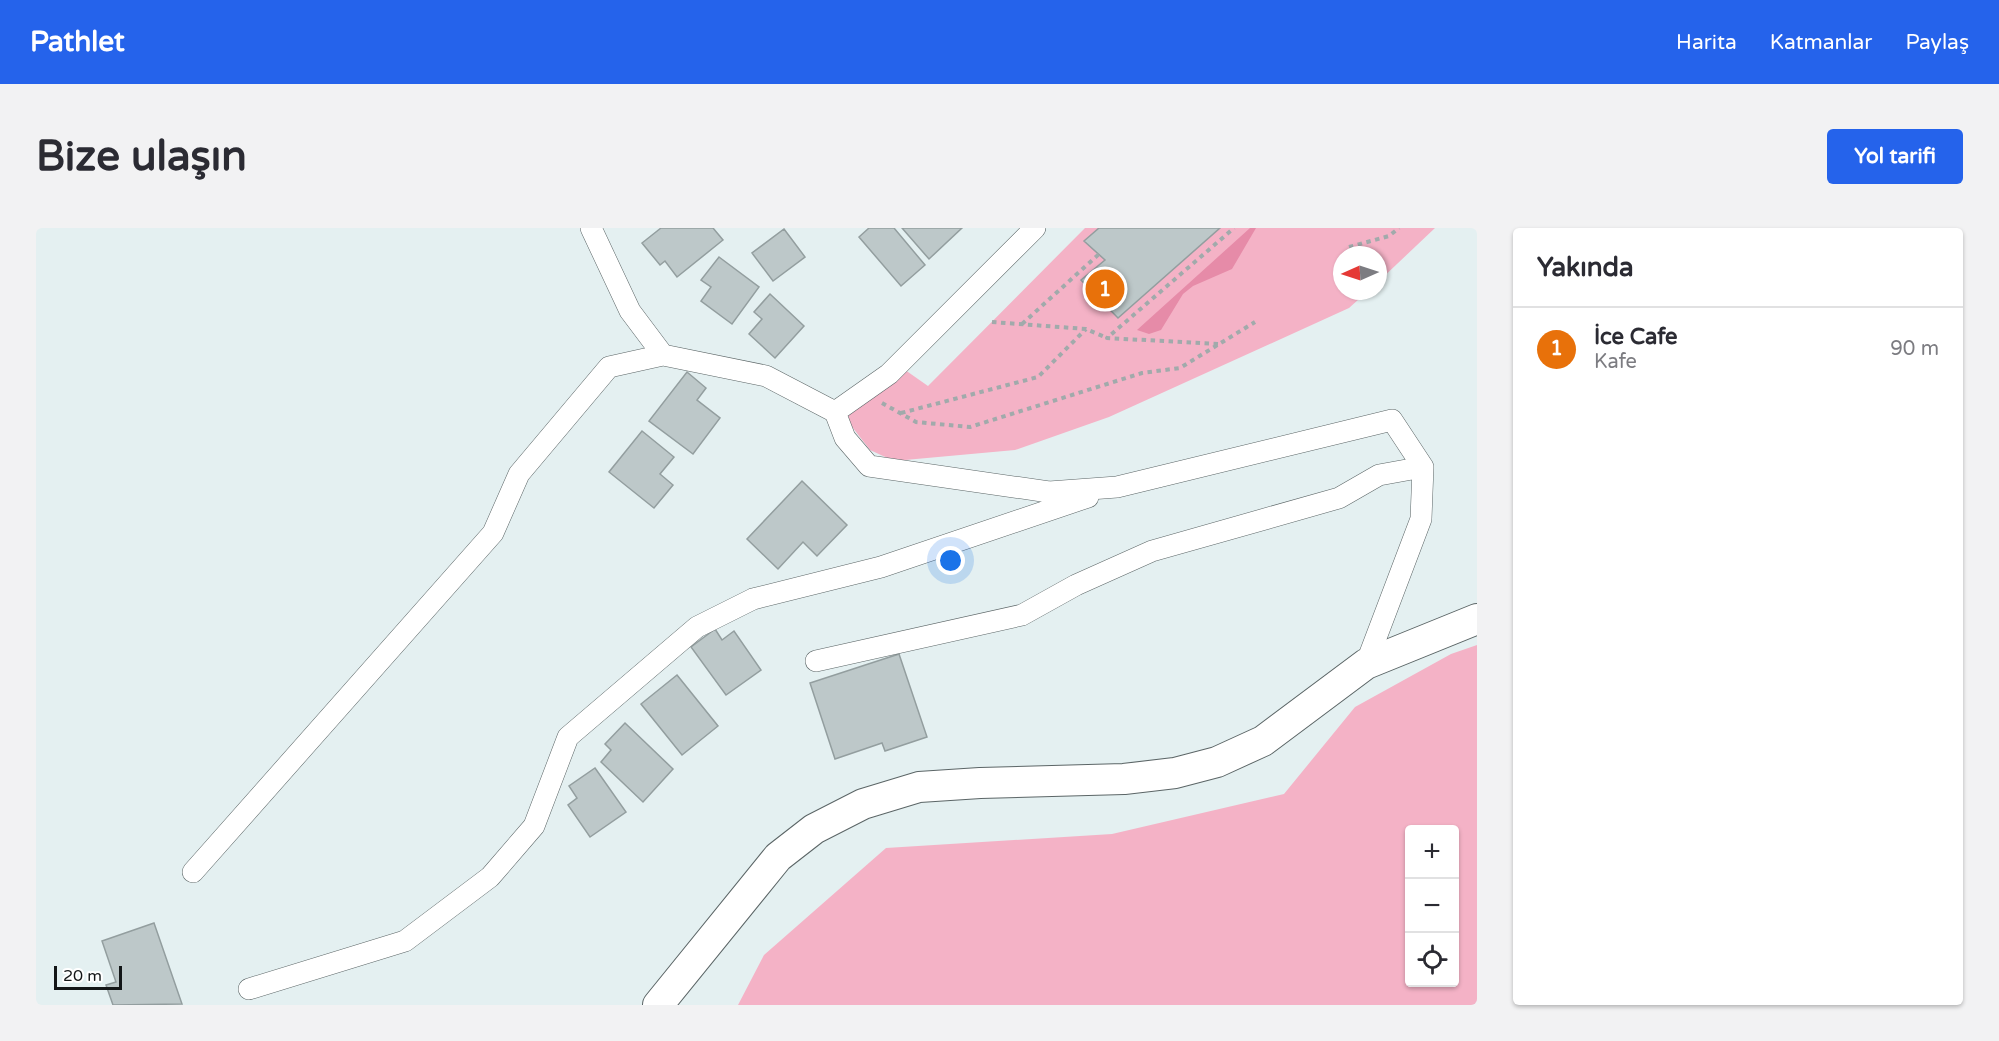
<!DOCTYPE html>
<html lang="tr">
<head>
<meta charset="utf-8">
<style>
  body { margin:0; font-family:"Varela Round",sans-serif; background:#f2f2f3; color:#2b2b33 }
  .controls { position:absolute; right:18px; bottom:18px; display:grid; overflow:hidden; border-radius:6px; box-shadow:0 2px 4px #0004 }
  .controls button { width:54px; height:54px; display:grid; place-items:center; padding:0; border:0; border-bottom:2px solid #e1e1e2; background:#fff; color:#2b2b33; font:30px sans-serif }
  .compass { position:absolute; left:1297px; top:18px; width:54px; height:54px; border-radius:50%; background:#fff; box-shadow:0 2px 4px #0004; rotate:267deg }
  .scale { position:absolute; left:18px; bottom:15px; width:68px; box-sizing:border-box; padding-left:6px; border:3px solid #131617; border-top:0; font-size:16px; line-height:21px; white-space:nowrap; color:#131617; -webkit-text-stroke:4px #fff; paint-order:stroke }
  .you { position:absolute; left:915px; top:333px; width:21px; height:21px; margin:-15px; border:4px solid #fff; border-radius:50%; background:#1a73e8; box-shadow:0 0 0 9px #1a73e833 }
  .badge { display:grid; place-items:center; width:39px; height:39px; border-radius:50%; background:#2563eb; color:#fff; font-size:20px; font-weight:700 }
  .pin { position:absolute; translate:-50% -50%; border:3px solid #fff; box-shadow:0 2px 6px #0006 }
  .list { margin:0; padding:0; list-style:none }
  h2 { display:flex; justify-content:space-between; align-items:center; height:78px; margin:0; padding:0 24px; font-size:26px }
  h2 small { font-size:20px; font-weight:400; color:#7c7c81 }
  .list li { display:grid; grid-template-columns:39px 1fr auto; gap:18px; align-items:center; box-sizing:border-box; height:84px; padding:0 24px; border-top:2px solid #e1e1e2 }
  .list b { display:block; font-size:22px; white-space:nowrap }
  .list p { margin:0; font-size:20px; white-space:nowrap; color:#7c7c81 }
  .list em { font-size:20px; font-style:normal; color:#7c7c81 }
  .icon { flex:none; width:33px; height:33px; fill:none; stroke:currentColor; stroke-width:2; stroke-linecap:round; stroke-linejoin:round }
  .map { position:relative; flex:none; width:1441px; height:777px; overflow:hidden; border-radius:6px }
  header { display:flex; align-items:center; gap:36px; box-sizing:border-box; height:84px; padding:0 30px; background:#2563eb; color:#fff }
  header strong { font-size:28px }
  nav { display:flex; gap:33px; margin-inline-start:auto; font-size:21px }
  .intro { display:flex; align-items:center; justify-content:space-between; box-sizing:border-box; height:144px; padding:0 36px }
  h1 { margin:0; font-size:42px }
  .button { padding:15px 27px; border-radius:6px; background:#2563eb; color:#fff; font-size:21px; font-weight:700 }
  main { display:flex; gap:36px; padding:0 36px }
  aside { flex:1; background:#fff; border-radius:6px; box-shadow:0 2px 4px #0004 }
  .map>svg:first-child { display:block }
</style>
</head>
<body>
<header>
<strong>Pathlet</strong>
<nav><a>Harita</a><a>Katmanlar</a><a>Paylaş</a></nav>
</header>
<div class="intro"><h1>Bize ulaşın</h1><a class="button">Yol tarifi</a></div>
<main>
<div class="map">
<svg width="1441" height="777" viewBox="0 0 1441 777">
  <rect width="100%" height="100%" fill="#e4f0f1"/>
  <path fill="#f4b2c6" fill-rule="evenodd" d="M1049,0H1399L1342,54V27H1306V63H1332L1313,80L1073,189L979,222L858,233L834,222L796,173L862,137L892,158Z
    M1441,417V777H702L728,727L850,620L1076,606L1248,566L1319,479L1415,426ZM1374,602H1418V754H1374Z"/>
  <path fill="#e68ba8" d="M1214,0H1220L1196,41L1157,58L1147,66L1125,102L1113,106L1101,102Z"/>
  <path fill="#bdc8c9" stroke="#939e9f" stroke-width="1.5" d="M625,0H677L687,12L641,49L629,33L624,37L606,15Z
    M833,0H858L889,37L865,58L823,9Z
    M866,0H926L893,31Z
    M1063,0H1184L1082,90L1045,52L1069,32L1048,13Z
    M748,1L769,29L737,53L716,25Z
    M683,29L723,59L696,96L665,73L675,59L665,52Z
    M734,66L768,98L739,130L713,106L726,91L718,84Z
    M651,144L670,160L661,172L684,190L657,226L613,193Z
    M606,203L638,229L624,246L637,257L618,280L573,244Z
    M766,253L811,297L781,328L767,314L742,341L711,311Z
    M679,401L686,412L698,403L725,442L690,467L655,419Z
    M863,426L891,509L849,523L846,515L799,531L774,455Z
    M641,447L682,498L646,527L605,476Z
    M589,495L637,541L607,574L565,534L575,522L569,516Z
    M559,540L590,584L554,609L532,577L541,570L533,558Z
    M118,695L146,776L77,777L70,757L80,754L66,713Z"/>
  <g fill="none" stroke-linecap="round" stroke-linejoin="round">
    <defs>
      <path id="street" d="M555,0L594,83L627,127
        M799,184L853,146L999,0
        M780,433L986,387L1040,357L1116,323L1303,270L1343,247L1387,239
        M157,644L457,305L483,246L573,139L627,127L730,148L799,184L809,210L833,238L1013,264L1081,259L1356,192L1387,239L1385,291L1330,436
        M213,761L369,713L454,649L498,598L532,509L661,399L717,371L845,339L1052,269"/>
      <path id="secondary" d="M622,777L742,629L778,601L827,576L883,559L944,555L1088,551L1139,545L1181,534L1227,513L1330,436L1441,391"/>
    </defs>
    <use href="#street" stroke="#5b6566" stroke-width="22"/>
    <use href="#secondary" stroke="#5b6566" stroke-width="32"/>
    <path stroke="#a1aaab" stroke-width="4" stroke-dasharray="4.5 4.5" stroke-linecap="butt" d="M1313,19L1353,8L1363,0
      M956,94L1050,101L1071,110
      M986,96L1063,26
      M1182,116L1071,110L1198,0
      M846,175L880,194L934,199L1106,145L1144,140L1219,94
      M865,185L1002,149L1050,101"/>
    <use href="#street" stroke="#fff" stroke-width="21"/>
    <use href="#secondary" stroke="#fff" stroke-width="30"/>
  </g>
</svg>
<div class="controls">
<button>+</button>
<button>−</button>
<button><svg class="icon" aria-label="locate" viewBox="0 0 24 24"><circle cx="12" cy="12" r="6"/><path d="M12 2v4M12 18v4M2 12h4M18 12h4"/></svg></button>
</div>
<svg class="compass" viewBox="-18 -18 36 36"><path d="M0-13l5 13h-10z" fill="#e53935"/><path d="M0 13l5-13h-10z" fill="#7c7c81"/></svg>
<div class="scale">20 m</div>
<div class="you"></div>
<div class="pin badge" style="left:1069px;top:61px;background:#e8710a">1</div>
</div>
<aside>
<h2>Yakında<small></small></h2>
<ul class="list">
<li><span class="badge" style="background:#e8710a">1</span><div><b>İce Cafe</b><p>Kafe</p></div><em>90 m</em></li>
</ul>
</aside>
</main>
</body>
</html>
